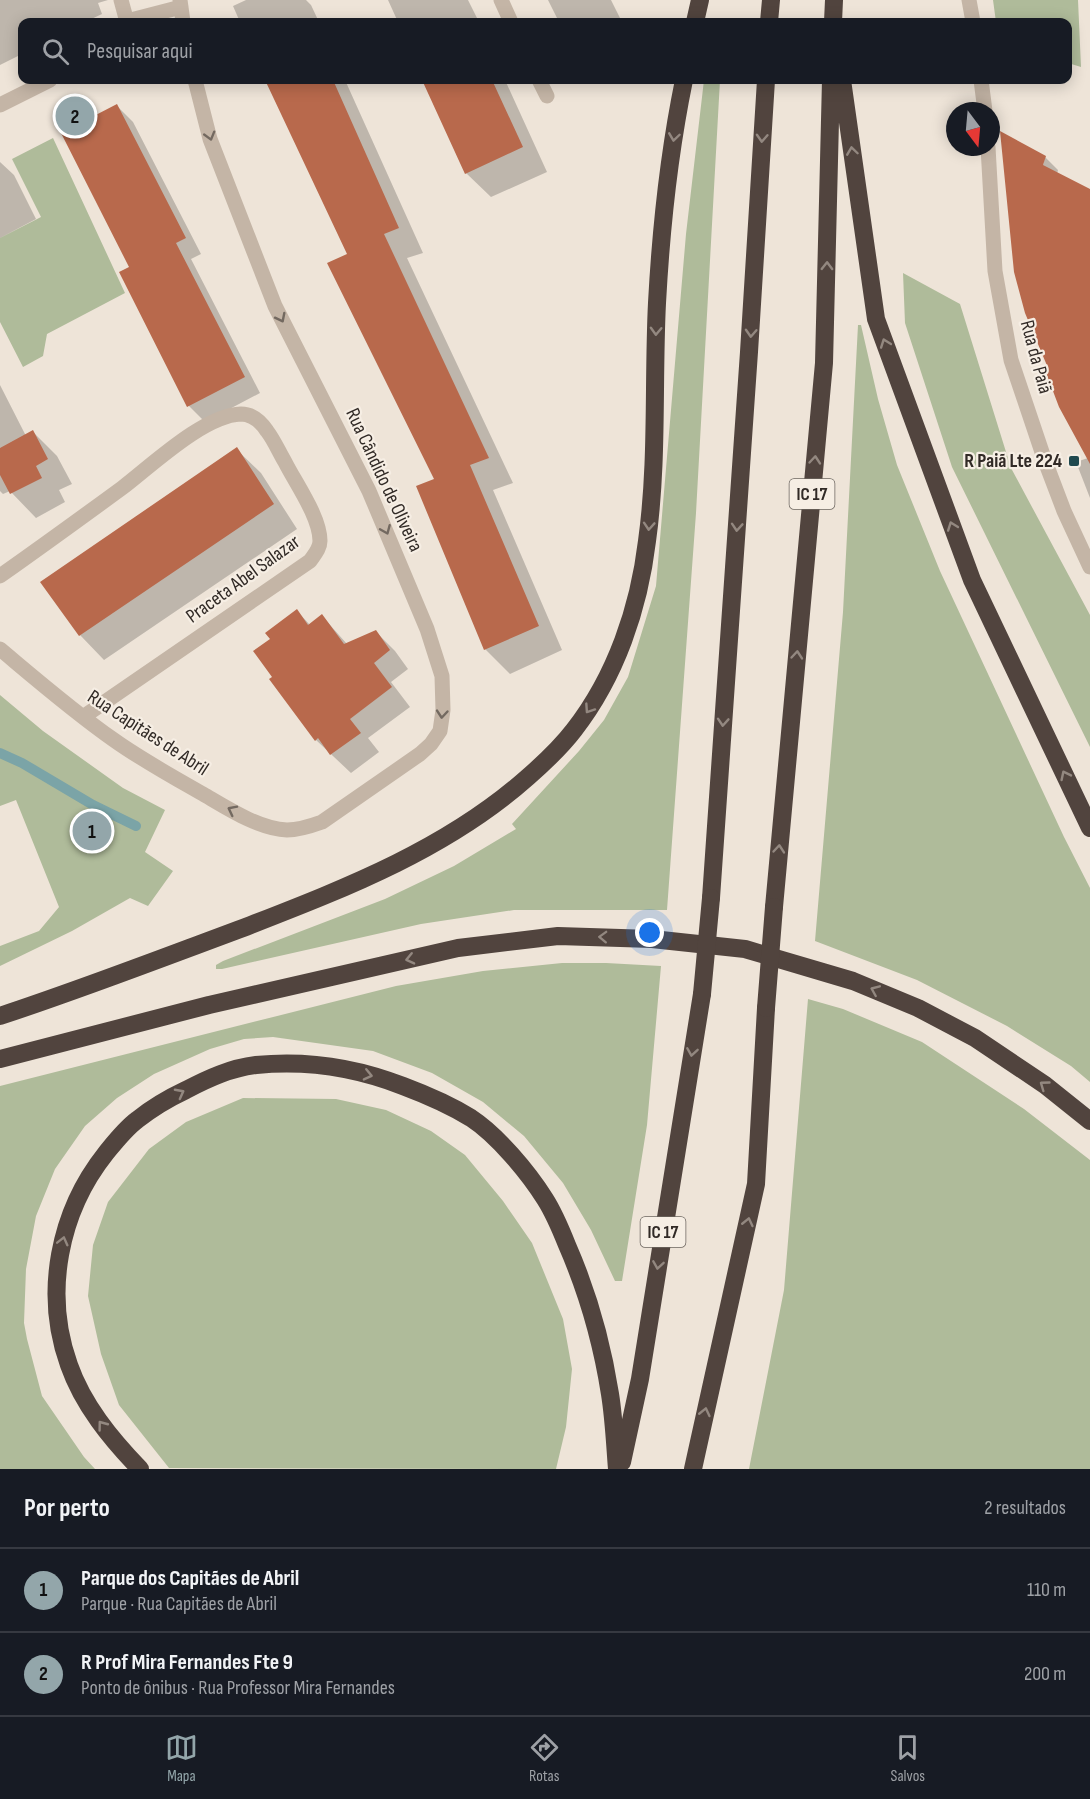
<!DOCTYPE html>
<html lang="pt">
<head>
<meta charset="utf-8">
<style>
  body { margin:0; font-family:"Sofia Sans Condensed",sans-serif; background:#242831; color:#f1f3f6 }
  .compass { position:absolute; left:946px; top:102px; width:54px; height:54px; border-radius:50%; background:#171b24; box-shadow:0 3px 15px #0003; rotate:164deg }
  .you { position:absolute; left:650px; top:933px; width:21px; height:21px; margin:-15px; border:4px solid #fff; border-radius:50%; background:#1a73e8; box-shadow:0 0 0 9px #1a73e833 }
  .badge { display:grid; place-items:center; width:39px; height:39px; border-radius:50%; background:#93a6aa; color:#111; font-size:20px; font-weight:700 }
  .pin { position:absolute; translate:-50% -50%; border:3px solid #fff; box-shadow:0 2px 6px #0006 }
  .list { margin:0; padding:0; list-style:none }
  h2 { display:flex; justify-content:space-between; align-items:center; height:78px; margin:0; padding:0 24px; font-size:26px }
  h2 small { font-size:20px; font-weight:400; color:#9ea1a6 }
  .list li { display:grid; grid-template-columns:39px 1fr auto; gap:18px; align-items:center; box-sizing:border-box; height:84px; padding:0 24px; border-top:2px solid #363941 }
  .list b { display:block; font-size:22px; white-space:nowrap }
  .list p { margin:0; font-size:20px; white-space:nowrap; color:#9ea1a6 }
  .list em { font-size:20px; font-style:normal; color:#9ea1a6 }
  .icon { flex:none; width:33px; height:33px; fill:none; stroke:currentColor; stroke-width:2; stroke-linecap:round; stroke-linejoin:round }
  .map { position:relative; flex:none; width:1090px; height:1469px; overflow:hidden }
  .search { position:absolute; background:#171b24; box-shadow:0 3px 15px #0003; left:18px; right:18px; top:18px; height:66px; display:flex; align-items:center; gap:15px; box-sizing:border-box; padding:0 21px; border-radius:12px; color:#9ea1a6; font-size:22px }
  .sheet { height:246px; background:#171b24 }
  nav { display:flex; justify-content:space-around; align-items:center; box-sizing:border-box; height:84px; border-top:2px solid #363941; background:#171b24; font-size:16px; color:#9ea1a6 }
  nav a { display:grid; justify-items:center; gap:3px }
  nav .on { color:#93a6aa }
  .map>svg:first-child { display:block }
</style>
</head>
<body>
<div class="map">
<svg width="1090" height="1469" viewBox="0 0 1090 1469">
  <rect width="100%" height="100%" fill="#eee4d8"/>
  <path fill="#afbb9a" d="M993,0H1078L1081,67L1068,63V22H996Z
    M704,80H720L696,513L667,910H514L421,924L222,969H216V965L223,961L385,899L454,866L516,829L512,824L579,751L604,720L628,677L656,586L686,234Z
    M53,138L125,293L47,334L43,356L23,367L0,322V238L41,217L12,159Z
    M903,273L960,304L1011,468L1090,615V747L952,467L905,323Z
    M858,325H861L878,399L897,465L940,571L1064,837L1090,888V1082L1071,1066L1007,1026L917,980L815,941L843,612Z
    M0,695L43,731L123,788L165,810L145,852L173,871L148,906L130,898L72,931L0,966V946L39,931L59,907L16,800L0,806Z
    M562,963H606L661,966L647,1125L622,1281H615L591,1230L563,1183L524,1136L483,1102L432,1073L373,1051L273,1037L244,1039L210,1049L154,1074L117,1098L85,1126L55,1169L36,1216L26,1269L24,1323L27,1339L42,1396L84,1457L95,1469H0V1086L396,986L483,971Z
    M808,999L843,1009L922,1042L1024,1109L1090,1160V1469H749L784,1290Z
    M243,1098L336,1099L386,1110L431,1131L465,1155L503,1201L532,1243L563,1319L572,1369L566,1427L556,1469L169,1468L119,1405L101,1354L88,1296L93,1245L108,1202L149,1149L186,1122Z"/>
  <path fill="#0003" d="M0,0H108L98,3L102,14L85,22H22V54L0,65Z
    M246,0H306L311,5L319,22H240L233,6Z
    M388,0H468L479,22H398Z
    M548,0H611L622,22H559Z
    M267,80H345L423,253L407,258L513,483L493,490L562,650L510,674L485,649L418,487L436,480L349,255Z
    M424,80H505L547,172L491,197L466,173Z
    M117,106L133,122L201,254L191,259L260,393L205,422L189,406L131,267Z
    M1045,157L1058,170L1057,174L1090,191V498L1076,462L1088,458L1050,369L1015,272Z
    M0,162L14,175L36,219L0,238Z
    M0,385L26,436L33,432L57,456L72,484L59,490L65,502L36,518L10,491L3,494L0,491Z
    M236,449L261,473L297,529L104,660L80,635Z
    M297,611L310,625L322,616L347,644L376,632L395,651L408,669L391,682L410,707L368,738L379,752L351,773L316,740L274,678L272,639Z"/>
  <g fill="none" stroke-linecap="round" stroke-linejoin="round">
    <path stroke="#7ba4a7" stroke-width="10" d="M0,753L22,763L93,805L136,826"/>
  </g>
  <path fill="#b8694c" d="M265,80H333L399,228L384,234L489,458L470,465L539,626L484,650L416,486L434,479L327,263L347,254Z
    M422,80H492L523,147L465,174Z
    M117,104L186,238L176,243L245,377L187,407L119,272L129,267L61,133Z
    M1000,131L1046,156L1043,165L1090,189V464L1059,407L1045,370L1048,368L1025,313L1014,272Z
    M33,430L48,459L36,466L42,478L10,494L0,475V448Z
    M237,447L274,504L79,636L40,582Z
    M297,609L308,625L322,614L344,644L376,630L390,650L374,663L392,687L350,719L361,733L330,755L318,738L315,741L269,679L272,677L253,651L270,639L265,633Z"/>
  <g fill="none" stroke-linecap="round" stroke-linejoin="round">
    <path stroke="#c4b5a6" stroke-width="15" d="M121,0L127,22
      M180,0L183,22
      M501,0L511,22
      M969,0L973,22
      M127,21L181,7
      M539,80L547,96
      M981,80L985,111
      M0,105L50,80
      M988,147L995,271L1011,360L1045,461L1064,511L1090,567
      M0,576C41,547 81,518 122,488C151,466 204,415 241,414C252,414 261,422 267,431C274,440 279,452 285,462C296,484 320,517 320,541C320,549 314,555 310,561L83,717
      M0,649C37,680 74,712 114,740C142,760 173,777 203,794C227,808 259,829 287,830C298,830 311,826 322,822L420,754L431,744L440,731L443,710L442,676L427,629L369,491L275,306L210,139L195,80"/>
    <path stroke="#51443e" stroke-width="18" d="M695,22L700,0
      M769,22L771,0
      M833,22L834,0
      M842,80L876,319L972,580L1090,828
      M711,898L749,352L766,80
      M774,907L824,363L831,80
      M0,1016C82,989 162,958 243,928C343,889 446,850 528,777C544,763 561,747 574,730C616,676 639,608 647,541C658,462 653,382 657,303C661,228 669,153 684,80
      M0,1059L209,1005L458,948L558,936L652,939L745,949L853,981L918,1008L975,1038L1045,1085L1090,1121
      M622,1462L640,1379L702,994
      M140,1469C111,1439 83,1405 69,1365C43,1293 59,1212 106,1153C115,1142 125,1129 137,1120C152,1108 169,1098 186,1090C209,1078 231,1068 256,1065C306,1060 357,1068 403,1086C427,1095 450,1105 471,1118C497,1135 528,1172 545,1199C554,1213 561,1230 567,1245C588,1293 602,1343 610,1394C614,1419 615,1444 617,1469
      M693,1469L756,1184L766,1008"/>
    <path stroke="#51443e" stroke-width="18" d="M702,994L711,898
      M766,1008L774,907"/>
  </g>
  <defs><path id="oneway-chevron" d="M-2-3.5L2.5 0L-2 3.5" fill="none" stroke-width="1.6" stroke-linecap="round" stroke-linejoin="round" transform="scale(1.5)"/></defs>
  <g stroke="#736960">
    <use href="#oneway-chevron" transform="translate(210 136) rotate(74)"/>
    <use href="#oneway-chevron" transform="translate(281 318) rotate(63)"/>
    <use href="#oneway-chevron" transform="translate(386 530) rotate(67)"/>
    <use href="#oneway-chevron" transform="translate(442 714) rotate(95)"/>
    <use href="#oneway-chevron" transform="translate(232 810) rotate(-153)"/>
  </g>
  <g stroke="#938880">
    <use href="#oneway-chevron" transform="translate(674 137) rotate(98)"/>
    <use href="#oneway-chevron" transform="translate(762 138) rotate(93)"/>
    <use href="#oneway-chevron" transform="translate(852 151) rotate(-98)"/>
    <use href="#oneway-chevron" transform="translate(827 266) rotate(-89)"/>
    <use href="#oneway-chevron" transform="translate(656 331) rotate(92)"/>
    <use href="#oneway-chevron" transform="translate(751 333) rotate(93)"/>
    <use href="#oneway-chevron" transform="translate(885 343) rotate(-110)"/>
    <use href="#oneway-chevron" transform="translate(815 460) rotate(-85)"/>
    <use href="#oneway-chevron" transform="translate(649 526) rotate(94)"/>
    <use href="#oneway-chevron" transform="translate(952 526) rotate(-110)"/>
    <use href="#oneway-chevron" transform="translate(737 527) rotate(94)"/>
    <use href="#oneway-chevron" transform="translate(797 655) rotate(-85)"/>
    <use href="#oneway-chevron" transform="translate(589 709) rotate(124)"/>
    <use href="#oneway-chevron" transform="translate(723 722) rotate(94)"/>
    <use href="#oneway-chevron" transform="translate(1065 775) rotate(-116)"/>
    <use href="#oneway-chevron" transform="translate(779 849) rotate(-85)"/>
    <use href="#oneway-chevron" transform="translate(603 937) rotate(-178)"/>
    <use href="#oneway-chevron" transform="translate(410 959) rotate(167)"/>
    <use href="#oneway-chevron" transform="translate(875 990) rotate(-157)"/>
    <use href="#oneway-chevron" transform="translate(692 1052) rotate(99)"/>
    <use href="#oneway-chevron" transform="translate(368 1075) rotate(13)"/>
    <use href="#oneway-chevron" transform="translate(1044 1085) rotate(-144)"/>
    <use href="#oneway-chevron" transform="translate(180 1093) rotate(-28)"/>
    <use href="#oneway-chevron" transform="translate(748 1222) rotate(-77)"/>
    <use href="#oneway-chevron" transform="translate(63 1241) rotate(-76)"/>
    <use href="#oneway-chevron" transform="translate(658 1265) rotate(99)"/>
    <use href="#oneway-chevron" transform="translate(705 1412) rotate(-77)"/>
    <use href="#oneway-chevron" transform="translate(102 1425) rotate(-127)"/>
  </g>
  <rect fill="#20494e" stroke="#f6eee4" stroke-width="2" x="1068" y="455" width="12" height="12" rx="3"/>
  <g text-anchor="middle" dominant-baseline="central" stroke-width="4.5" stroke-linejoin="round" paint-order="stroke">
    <g fill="#f6eee4" stroke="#6c655f" stroke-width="1.5">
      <rect x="789.5" y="479" width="45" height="30" rx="4.5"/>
      <rect x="640.5" y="1217" width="45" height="30" rx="4.5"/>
    </g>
    <g font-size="18" font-weight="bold" fill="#312a26">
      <text x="812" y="494">IC 17</text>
      <text x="663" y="1232">IC 17</text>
    </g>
    <g font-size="20" fill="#312a26" stroke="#f6eee4">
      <text transform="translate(1036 357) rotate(75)">Rua da Paiã</text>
      <text transform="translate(384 480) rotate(65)">Rua Cândido de Oliveira</text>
      <text transform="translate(243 579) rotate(-36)">Praceta Abel Salazar</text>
      <text transform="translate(148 733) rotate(33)">Rua Capitães de Abril</text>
    </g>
    <g font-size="20" font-weight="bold" fill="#312a26" stroke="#f6eee4" text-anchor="end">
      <text x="1062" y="461">R Paiã Lte 224</text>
    </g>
  </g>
</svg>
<svg class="compass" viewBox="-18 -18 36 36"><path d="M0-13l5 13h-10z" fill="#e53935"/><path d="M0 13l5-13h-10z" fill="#9ea1a6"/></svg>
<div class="you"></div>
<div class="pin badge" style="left:92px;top:831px">1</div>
<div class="pin badge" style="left:75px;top:116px">2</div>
<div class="search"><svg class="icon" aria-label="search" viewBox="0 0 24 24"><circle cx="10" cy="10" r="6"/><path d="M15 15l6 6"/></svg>Pesquisar aqui</div>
</div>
<section class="sheet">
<h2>Por perto<small>2 resultados</small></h2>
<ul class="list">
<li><span class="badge">1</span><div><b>Parque dos Capitães de Abril</b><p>Parque · Rua Capitães de Abril</p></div><em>110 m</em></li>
<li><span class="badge">2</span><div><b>R Prof Mira Fernandes Fte 9</b><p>Ponto de ônibus · Rua Professor Mira Fernandes</p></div><em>200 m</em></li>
</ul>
</section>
<nav>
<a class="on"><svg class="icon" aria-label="map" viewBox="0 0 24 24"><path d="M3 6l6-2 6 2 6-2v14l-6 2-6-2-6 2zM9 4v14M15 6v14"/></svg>Mapa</a>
<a><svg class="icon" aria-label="directions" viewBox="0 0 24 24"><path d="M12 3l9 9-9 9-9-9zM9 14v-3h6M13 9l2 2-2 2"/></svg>Rotas</a>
<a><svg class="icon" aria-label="saved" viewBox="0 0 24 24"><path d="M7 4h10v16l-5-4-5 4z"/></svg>Salvos</a>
</nav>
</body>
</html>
